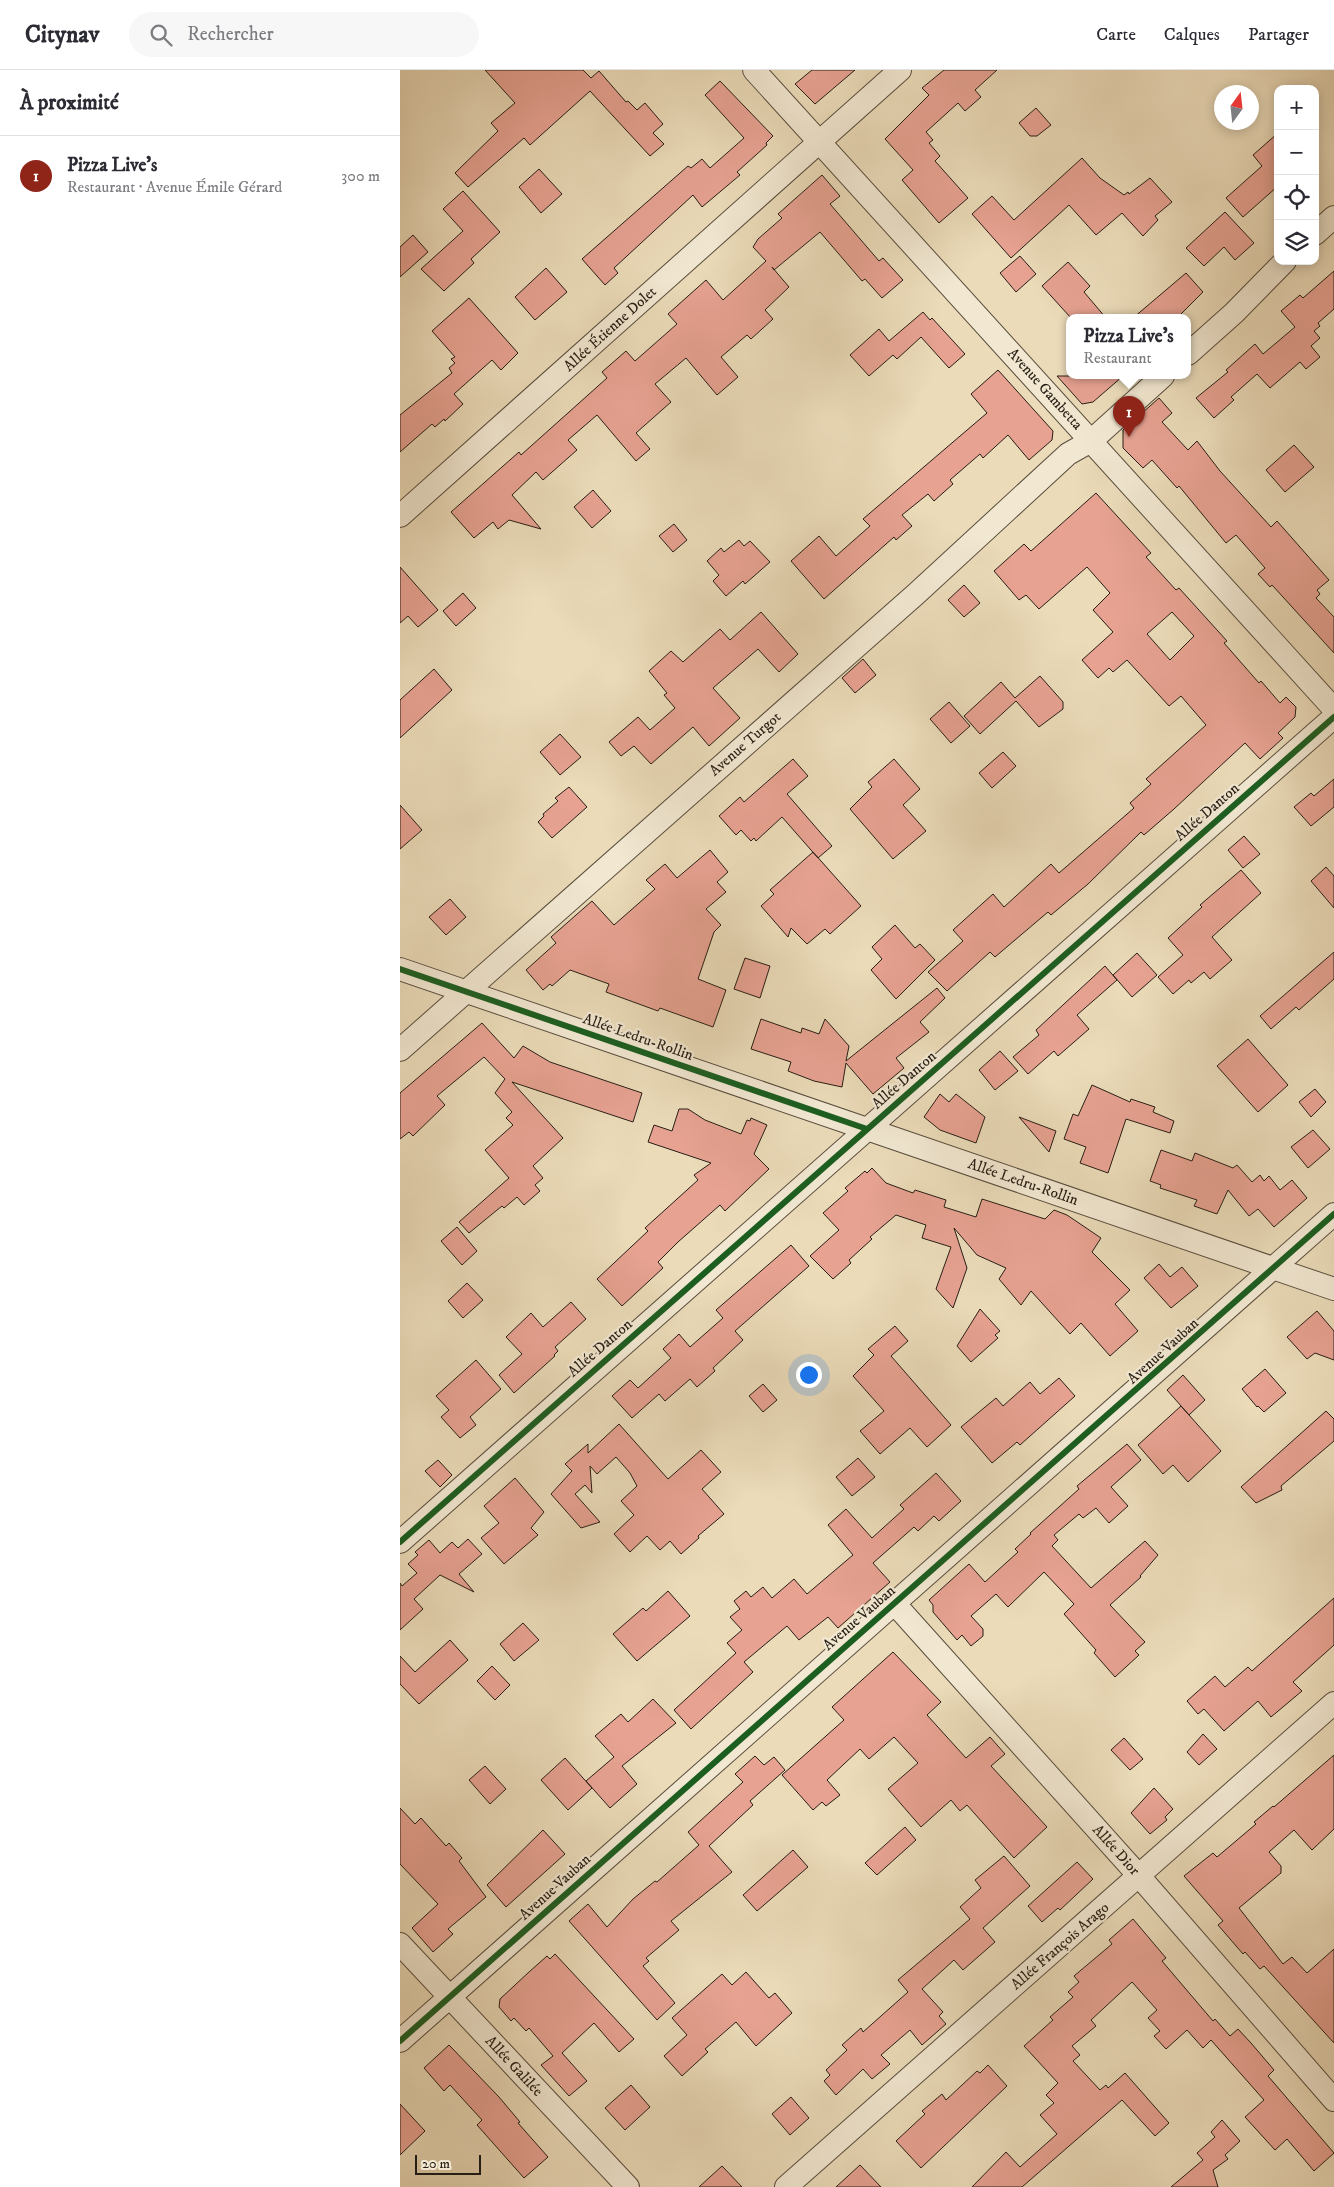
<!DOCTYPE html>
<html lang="fr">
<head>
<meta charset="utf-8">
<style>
  body { margin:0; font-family:"IM FELL DW Pica",serif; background:#f7f7f7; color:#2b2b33 }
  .controls { position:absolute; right:15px; top:15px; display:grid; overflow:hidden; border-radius:10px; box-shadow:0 2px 12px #0003 }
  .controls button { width:45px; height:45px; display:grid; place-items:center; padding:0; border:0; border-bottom:1px solid #e1e1e2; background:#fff; color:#2b2b33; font:25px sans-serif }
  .compass { position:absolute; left:814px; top:15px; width:45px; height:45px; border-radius:50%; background:#fff; box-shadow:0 2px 12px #0003; rotate:15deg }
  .scale { position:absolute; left:15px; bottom:12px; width:66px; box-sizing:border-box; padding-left:5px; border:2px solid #271e14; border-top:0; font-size:14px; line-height:18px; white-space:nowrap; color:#271e14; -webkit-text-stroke:4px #f2e8d2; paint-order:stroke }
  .you { position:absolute; left:408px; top:1304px; width:18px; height:18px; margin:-12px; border:4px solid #fff; border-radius:50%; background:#1a73e8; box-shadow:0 0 0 8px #1a73e833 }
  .badge { display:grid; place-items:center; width:32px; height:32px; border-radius:50%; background:#8f2418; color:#fff; font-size:16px; font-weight:700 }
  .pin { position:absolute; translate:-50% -41px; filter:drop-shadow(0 1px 2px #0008) }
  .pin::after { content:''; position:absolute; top:26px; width:18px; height:15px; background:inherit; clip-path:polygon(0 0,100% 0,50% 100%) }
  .popup { position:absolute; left:666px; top:244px; width:125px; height:65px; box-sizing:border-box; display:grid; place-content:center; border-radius:10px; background:#fff; filter:drop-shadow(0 1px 4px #0005); font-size:16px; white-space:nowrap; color:#7c7c81 }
  .popup b { font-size:19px; color:#2b2b33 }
  .popup::after { content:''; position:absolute; left:50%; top:100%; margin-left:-10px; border:10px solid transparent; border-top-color:#fff }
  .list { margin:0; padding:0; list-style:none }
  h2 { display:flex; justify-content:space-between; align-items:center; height:65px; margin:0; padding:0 20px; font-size:21px }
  h2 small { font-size:16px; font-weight:400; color:#7c7c81 }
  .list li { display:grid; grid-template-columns:32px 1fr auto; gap:15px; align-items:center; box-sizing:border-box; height:80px; padding:0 20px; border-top:1px solid #e1e1e2 }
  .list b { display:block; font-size:19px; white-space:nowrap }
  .list p { margin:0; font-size:16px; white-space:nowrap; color:#7c7c81 }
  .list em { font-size:16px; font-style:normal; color:#7c7c81 }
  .icon { flex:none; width:28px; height:28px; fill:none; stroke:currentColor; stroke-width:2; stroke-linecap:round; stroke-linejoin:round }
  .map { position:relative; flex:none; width:934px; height:2117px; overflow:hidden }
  header { display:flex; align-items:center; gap:30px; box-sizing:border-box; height:70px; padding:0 25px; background:#fff; border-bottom:1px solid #e1e1e2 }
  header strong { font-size:24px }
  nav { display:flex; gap:28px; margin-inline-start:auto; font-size:18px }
  .search { width:350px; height:45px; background:#f7f7f7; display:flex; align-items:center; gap:12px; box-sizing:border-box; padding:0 18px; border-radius:28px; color:#7c7c81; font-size:19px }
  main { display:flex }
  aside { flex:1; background:#fff }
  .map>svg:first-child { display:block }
</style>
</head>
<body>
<header>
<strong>Citynav</strong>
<div class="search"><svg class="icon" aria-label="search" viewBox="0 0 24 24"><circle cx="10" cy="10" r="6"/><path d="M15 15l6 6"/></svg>Rechercher</div>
<nav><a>Carte</a><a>Calques</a><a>Partager</a></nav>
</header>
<main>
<aside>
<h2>À proximité<small></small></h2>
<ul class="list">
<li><span class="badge">1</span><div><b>Pizza Live's</b><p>Restaurant · Avenue Émile Gérard</p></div><em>300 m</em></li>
</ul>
</aside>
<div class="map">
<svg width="934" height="2117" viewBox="0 0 934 2117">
  <rect width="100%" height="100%" fill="#ebdbb9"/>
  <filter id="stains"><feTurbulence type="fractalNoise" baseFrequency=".004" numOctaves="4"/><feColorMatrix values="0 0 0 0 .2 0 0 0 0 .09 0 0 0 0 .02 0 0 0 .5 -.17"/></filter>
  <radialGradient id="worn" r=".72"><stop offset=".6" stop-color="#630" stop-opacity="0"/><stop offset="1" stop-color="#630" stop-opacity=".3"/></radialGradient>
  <path fill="#e7a292" stroke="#271e14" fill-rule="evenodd" d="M85,0H183L191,8L199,1L226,32L228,31L237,40L245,33L263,54L253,63L264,74L250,86L190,21L130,75L124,68L68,117L55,103L98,61L91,53L115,33Z
    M412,0H455L415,34L395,14Z
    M544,0H597L575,20L581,27L565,41L558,33L526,62L533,70L529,73L540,86L535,91L568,128L539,153L502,110L513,100L485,69L529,25L522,18Z
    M320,11L373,66L366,73L367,75L337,102L340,105L302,137L293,125L214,198L218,203L205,215L182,189L288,96L291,98L302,89L310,98L344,68L305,25Z
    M636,38L651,55L637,66H630L619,53Z
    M878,63V116L843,147L826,128L862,96L853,85Z
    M682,88L700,108L724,125L728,122L729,124L750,108L772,132L755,146L758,150L743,166L722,143L696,165L669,135L611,188L572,144L592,126L614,150Z
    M139,99L162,124L141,143L119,117Z
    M422,105L440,126L430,134L479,191L483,188L503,210L482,228L465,209L462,211L420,162L374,200L372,197L389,217L365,240L373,249L351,269L347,265L321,287L338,307L317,325L286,288L255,314L271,332L236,363L250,379L236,391L197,345L168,370L177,380L143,410L136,402L112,425L141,459L109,450L98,459L93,452L74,468L51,442L119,382L121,385L207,308L202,302L226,281L235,291L277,254L268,244L306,210L323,230L366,191L353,177L358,169L382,148L378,144Z
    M63,121L100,162L71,189L74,193L44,221L21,199L63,161L43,139Z
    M825,142L854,173L835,190L824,177L804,196L786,178Z
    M13,165L28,182L0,207V177Z
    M620,186L636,204L616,222L600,203Z
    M668,192L690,216L684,222L706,248H671L642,216Z
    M146,198L167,222L135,250L115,227Z
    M934,201V239L918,253L920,256L914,261L920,268L911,276L920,287L906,299L900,292L870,318L857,304L831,327L834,330L814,348L796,328L828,302L826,300L855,274L863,284L895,257L881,241L900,225L903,228Z
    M786,203L803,222L777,248H733Z
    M69,228L118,283L101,300L92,290L54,324L63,334L45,351L44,349L35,357L32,354L0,382V345L52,303L49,298L55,293L51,289L55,287L32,261Z
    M523,242L530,250L532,248L565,284L549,298L521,267L497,289L493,285L469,306L450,285L479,259L489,271Z
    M598,300L653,361L652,370L629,390L608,365L583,388L580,384L550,410L553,414L534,431L528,424L502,445L512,456L496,470L494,467L424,529L391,491L419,466L436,486L470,456L463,449L587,343L571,324Z
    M657,306H723L693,332L682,334Z
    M759,328L772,343L762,352L788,380L797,371L820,401L871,457L877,451L929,510L917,520L920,524L916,528L934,547V583L872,515L870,517L858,504L865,498L836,465L826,473L779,416L777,418L752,390L743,398L723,378V360Z
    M894,375L914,397L885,422L866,400Z
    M193,420L211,441L192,458L174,437Z
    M696,423L751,483L746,487L776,520L779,518L827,571L824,573L859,613L861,611L880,633L886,627L896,637L895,647L878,663L883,668L860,689L845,673L774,739L744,765L741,762L688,814L651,845L648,842L595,887L590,882L547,921L528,902L563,871L553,860L593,824L604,837L651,794L659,803L734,738L730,733L751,714L746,709L806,655L781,626L769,636L727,590L713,602L709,598L698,608L682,590L713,562L693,540L710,523L687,497L639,539L626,525L619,530L594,501L624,474L631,481ZM772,542L794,566L770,590L747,564Z
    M274,454L287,470L273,482L259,466Z
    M339,470L344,476L350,471L370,492L345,514L343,511L326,526L313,511L319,505L307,491L321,478L324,482Z
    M0,497L38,540L18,557L8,546L0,553Z
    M564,515L580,533L564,547L548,530Z
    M63,523L76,538L56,556L43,541Z
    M361,542L398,584L379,602L358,579L313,618L340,648L309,676L293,657L251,694L234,676L221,686L209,672L238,647L250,660L275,638L264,625L267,623L249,601L271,581L283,592L320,559L330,570Z
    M463,589L476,605L455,623L442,608Z
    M34,599L52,620L0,668V630Z
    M640,606L663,632V639L639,657L616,631L580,664L564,646L601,612L615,628Z
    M549,632L570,656L551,673L530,649Z
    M160,664L181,687L160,705L140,682Z
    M603,682L616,696L592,718L579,703Z
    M393,689L408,706L387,724L432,776L418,788L382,747L356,771L354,768L351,771L341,760L336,765L319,746L340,727L344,732Z
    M494,689L520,719L503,735L526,761L493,789L450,739L472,717L468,712Z
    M934,709V737L911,756L894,737L911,723L914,726Z
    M169,717L187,737L152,768L138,752L144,746L143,744L158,731L155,728Z
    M0,735L22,760L0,779Z
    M844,766L860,784L843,798L828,780Z
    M310,780L328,802L317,812L326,822L306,839L321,855L314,862L298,909L326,920L313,957L260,938L258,941L206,922L209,914L170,900L152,916L150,914L143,920L126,900L156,873L151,867L192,831L214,855L255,819L246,810L265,794L277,808Z
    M413,782L461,836L430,864L425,859L407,874L391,858L388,867L361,836L374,824L370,820Z
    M926,797L934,806V838L911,811Z
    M841,800L861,823L812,867L832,890L810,909L804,902L791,913L789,910L773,924L758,907L783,885L768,868L802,837L800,835Z
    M50,829L66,847L46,865L29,847Z
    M495,855L515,878L520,874L535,890L496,929L471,900L482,889L472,877Z
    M934,882V909L899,940L896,937L871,959L860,946Z
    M737,883L757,905L732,927L713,905Z
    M345,888L370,896L360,928L334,919Z
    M705,896L717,910L677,945L689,959L658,986L654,981L628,1004L613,987L639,965L636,960Z
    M537,918L545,928L520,952L529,962L496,988L504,998L473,1024L446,993L442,1017L414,1011L388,1001L391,992L351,979L361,949L401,963L402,958L419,964L425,949L449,976L446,991Z
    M82,953L114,988L123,976L150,992L242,1023L233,1052L112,1012L163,1068L133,1096L143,1108L135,1115L140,1121L124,1135L117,1127L104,1138L102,1136L69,1163L59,1152L109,1108L85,1080L113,1055L106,1048L112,1042L95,1023L105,1009L84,987L37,1026L45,1035L13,1066L9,1062L0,1069V1023Z
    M848,969L888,1015L858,1042L817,996Z
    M600,981L618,1001L595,1020L579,1000Z
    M692,1015L730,1032L731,1029L755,1037L753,1042L774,1051L770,1063L726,1049L708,1103L680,1093L686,1077L664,1069L673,1044L678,1046Z
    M915,1019L926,1032L911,1047L899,1032Z
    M540,1024L549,1032L556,1024L585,1047L576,1073L540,1060L524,1047Z
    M279,1039H288L305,1050L341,1064L347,1050L350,1051L351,1048L367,1055L354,1084L369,1099L325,1141L320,1135L278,1172L258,1192L263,1198L222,1236L197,1209L248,1161L245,1158L298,1110L294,1105L311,1093L248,1072L254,1055L272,1061Z
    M619,1047L656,1061L649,1082Z
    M913,1060L930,1079L908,1098L891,1077Z
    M761,1080L792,1091L795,1083L833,1098L837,1095L852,1112L860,1105L864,1111L869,1106L880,1120L892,1110L907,1128L874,1157L858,1139L849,1146L828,1120L817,1144L794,1136L797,1130L760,1118L761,1115L750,1111Z
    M472,1098L486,1113L513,1123L515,1120L546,1130L544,1137L576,1147L582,1129L645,1149L654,1140L667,1145L701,1168L692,1182L730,1220L715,1234L738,1261L710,1286L681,1253L670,1264L631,1221L621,1235L599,1209L606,1198L577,1185L554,1158L567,1198L553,1238L536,1219L551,1177L522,1168L526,1155L496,1145L470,1167L472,1169L449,1190L451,1193L433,1209L410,1186L439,1160L423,1143L448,1121L445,1118L465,1101L467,1103Z
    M57,1157L77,1181L62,1195L41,1171Z
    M391,1175L409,1196L335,1261L343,1270L313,1298L315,1301L297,1317L290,1309L265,1331L259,1324L232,1348L212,1326L230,1310L238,1318L271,1288L263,1279L279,1264L290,1277L323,1248L316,1240Z
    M759,1194L770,1207L782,1197L798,1216L771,1238L744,1208Z
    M67,1213L83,1230L63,1248L48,1231Z
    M171,1232L186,1249L155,1277L158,1281L154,1285L155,1286L114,1323L99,1305L122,1284L106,1267L131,1243L143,1257Z
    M580,1239L600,1261L595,1265L598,1268L571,1292L557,1276Z
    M917,1241L934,1261V1290L915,1283L907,1289L887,1267Z
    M495,1256L508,1271L491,1286L551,1355L527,1377L510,1358L480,1384L460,1361L484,1341L453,1306L474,1285L468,1279Z
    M76,1290L101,1319L70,1347L76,1355L60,1368L41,1347L49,1340L36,1326Z
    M865,1299L886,1323L864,1342L858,1336L857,1337L842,1319Z
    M783,1305L805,1330L789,1345L767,1320Z
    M659,1308L675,1326L620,1375L617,1372L592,1393L561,1357L596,1328L603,1336L630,1312L640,1324Z
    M363,1314L377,1330L363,1342L349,1326Z
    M781,1336L821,1381L788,1412L773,1395L763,1404L738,1375Z
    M926,1341L934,1349V1371L881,1416L882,1420L856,1433L841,1417Z
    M219,1354L268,1409L301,1380L321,1402L302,1419L324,1444L298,1466L299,1468L281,1484L270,1471L260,1480L247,1466L230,1482L214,1464L234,1445L221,1431L237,1416L230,1403L216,1387L197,1404L190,1396L192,1423L185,1415L175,1424L200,1452L181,1458L151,1424L172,1401L165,1394L188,1374V1383Z
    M727,1374L741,1390L711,1417L728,1436L709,1453L696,1438L683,1448L679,1444L654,1465L658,1470L652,1476L691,1518L745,1471L758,1485L740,1506L741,1507L710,1535L745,1572L735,1581L739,1585L715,1607L694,1583L696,1580L664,1544L674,1534L644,1502L608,1537L596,1524L571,1546L583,1559V1566L571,1576L562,1565L557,1570L533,1542V1535L529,1530L569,1494L585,1512L618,1482L615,1479L631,1464L630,1463L679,1419L677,1416Z
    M458,1388L475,1407L452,1426L436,1407Z
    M38,1390L52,1405L40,1417L25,1401Z
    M536,1403L561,1431L539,1451L534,1446L518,1461L514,1457L473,1493L490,1512L438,1558L428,1547L399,1570L387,1556L344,1592L353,1602L291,1659L274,1640L336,1583L327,1573L342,1560L330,1547L340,1539L334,1531L346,1521L351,1527L363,1517L372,1528L394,1509L407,1524L453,1485L428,1455L446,1439L472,1468L504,1439L500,1435Z
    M115,1408L144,1442L131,1458L138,1465L104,1494L81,1468L99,1453L84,1436Z
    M68,1469L82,1484L59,1504L74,1522L40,1505L14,1529L23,1539L0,1560V1513L2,1516L17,1503L8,1494L18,1485L15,1482L29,1470L40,1483L52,1472L58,1478Z
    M268,1521L290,1546L237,1591L213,1564L243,1538L246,1541Z
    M934,1528V1575L893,1612L902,1621L871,1647L858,1631L824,1661L804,1639L798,1644L787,1631L815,1606L825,1617L848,1597L852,1601Z
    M123,1553L139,1570L114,1591L100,1574Z
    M50,1570L68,1590L19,1634L0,1614V1586L15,1602Z
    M493,1582L541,1632L527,1645L566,1688L590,1667L605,1684L591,1696L647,1757L614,1788L567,1735L560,1741L551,1730L521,1757L488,1719L518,1693L494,1667L469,1689L460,1679L427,1710L440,1725L426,1736L422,1732L413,1740L382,1705L444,1650L432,1637Z
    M92,1596L110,1615L95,1630L77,1611Z
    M253,1629L276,1653L222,1696L237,1714L210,1738L186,1711L214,1687L195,1666L221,1644L228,1652Z
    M803,1664L817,1679L799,1695L787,1682Z
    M724,1668L743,1689L730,1700L711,1680Z
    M934,1685V1759L912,1780L894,1760L869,1782L881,1796V1803L839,1838L883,1894L892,1887L907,1903L934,1879V1973L864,1896L860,1899L845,1882L843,1884L818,1855L823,1851L784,1806L813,1783L817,1787L856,1754L854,1752L873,1736L874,1737Z
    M355,1686L364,1695L374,1687L385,1700L350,1731L353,1735L309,1776L332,1802L271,1851L279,1860L246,1888L249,1891L243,1896L275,1933L257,1950L169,1851L188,1834L207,1857L233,1829L255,1811L257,1812L299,1775L288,1762L343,1712L335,1704Z
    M165,1688L192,1718L168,1740L141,1710Z
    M85,1696L106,1719L90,1734L69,1710Z
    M754,1718L773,1739L765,1747L767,1750L750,1764L731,1743Z
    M0,1738L15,1754L21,1748L46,1776L49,1773L62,1788L59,1791L86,1827L48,1859L53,1864L33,1882L12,1858L38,1834L0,1794Z
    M505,1757L516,1770L477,1805L465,1793Z
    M143,1760L165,1784L106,1837L87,1815Z
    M393,1780L408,1797L357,1841L343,1825Z
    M604,1786L630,1816L583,1858L595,1872L563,1900L554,1890L522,1919L543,1942L539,1946L546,1954L522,1975L510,1960L481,1985L490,1994L472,2009L463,1999L436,2025L424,2011L430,2005L426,2000L447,1980L442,1975L461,1958L463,1962L508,1922L498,1910L570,1849L560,1837L581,1818L575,1810Z
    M677,1792L693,1809L660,1840L658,1838L642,1852L628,1836Z
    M733,1849L766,1888L762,1891L813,1951L815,1949L830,1966L838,1959L851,1973L874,2000L868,2006L934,2083L914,2101L887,2069L875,2080L845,2047L864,2030L811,1970L803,1978L787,1960L766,1979L754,1966L760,1961L748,1948L757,1940L732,1912L691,1950L696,1956L672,1976L680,1985L673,1991L700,2020L706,2015L708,2018L725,2003L769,2053L755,2066L722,2030L622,2117H572L606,2082L620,2097L657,2064L640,2045L654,2033L646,2025L658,2013L624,1976L653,1950L650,1947L673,1927L668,1922L679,1912L674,1906L712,1874L709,1870Z
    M155,1884L234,1969L219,1982L194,1953L162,1983L187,2011L169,2026L141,1995L153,1986L129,1958L126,1961L114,1948L111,1951L99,1937L100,1929L129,1902L147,1886L150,1889Z
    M346,1902L369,1928L375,1923L392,1943L356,1976L336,1952L305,1979L308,1982L282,2006L264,1986L287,1965L272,1948L322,1904L332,1915Z
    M49,1975L99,2027L120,2052L118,2053L148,2087L124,2108L77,2055L82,2050L50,2015L44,2021L24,1998Z
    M588,1995L607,2016L521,2098L496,2071L525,2044L522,2041L542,2024L546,2030L577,2001L580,2003Z
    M231,2015L250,2037L225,2060L205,2038Z
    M391,2027L409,2048L390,2065L372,2044Z
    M0,2034L25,2061L0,2085Z
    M822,2050L840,2071L825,2085L828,2089L813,2100L818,2117H771L803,2090L797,2083L815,2067L811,2062Z
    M460,2095L481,2117H436Z
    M322,2096L342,2117H299Z"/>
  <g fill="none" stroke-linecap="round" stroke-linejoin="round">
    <defs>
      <path id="street" d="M354,0L934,639
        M915,164L934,147
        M788,284L834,243L885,191
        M0,446L500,0
        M0,899L934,1219
        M0,980L516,524L668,384L691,371L763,306
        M0,1472L934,647
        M494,1533L739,1806L934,2030
        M0,1874L228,2117
        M0,1971L934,1144
        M386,2117L934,1633"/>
    </defs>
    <use href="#street" stroke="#584d3d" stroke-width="24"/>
    <use href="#street" stroke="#f2e8d2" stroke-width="22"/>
    <defs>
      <path id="cycleway" d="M0,899L467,1059
        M0,1472L934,647
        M0,1971L934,1144"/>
    </defs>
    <use href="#cycleway" stroke="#f2e8d2" stroke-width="9"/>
    <use href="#cycleway" stroke="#1b5e20" stroke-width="6"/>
  </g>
  <g text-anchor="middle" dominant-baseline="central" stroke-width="4.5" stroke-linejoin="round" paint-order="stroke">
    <g font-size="15" fill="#271e14" stroke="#f2e8d2">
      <text transform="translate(210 259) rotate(-42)">Allée Étienne Dolet</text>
      <text transform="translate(645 319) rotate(48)">Avenue Gambetta</text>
      <text transform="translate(345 674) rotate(-41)">Avenue Turgot</text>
      <text transform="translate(807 742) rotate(-41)">Allée Danton</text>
      <text transform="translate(238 967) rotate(19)">Allée Ledru-Rollin</text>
      <text transform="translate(504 1010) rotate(-41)">Allée Danton</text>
      <text transform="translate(623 1112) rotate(19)">Allée Ledru-Rollin</text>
      <text transform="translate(200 1278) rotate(-41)">Allée Danton</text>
      <text transform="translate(763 1281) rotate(-42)">Avenue Vauban</text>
      <text transform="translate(459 1548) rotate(-41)">Avenue Vauban</text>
      <text transform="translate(716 1780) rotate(48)">Allée Dior</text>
      <text transform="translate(155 1817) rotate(-42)">Avenue Vauban</text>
      <text transform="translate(660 1876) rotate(-41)">Allée François Arago</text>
      <text transform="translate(114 1996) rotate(47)">Allée Galilée</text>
    </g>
  </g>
  <rect width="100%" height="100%" filter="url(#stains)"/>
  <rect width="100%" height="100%" fill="url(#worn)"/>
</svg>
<div class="controls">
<button>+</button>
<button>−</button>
<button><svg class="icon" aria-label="locate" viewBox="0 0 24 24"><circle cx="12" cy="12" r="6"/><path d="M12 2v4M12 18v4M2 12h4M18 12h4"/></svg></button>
<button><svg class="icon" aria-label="layers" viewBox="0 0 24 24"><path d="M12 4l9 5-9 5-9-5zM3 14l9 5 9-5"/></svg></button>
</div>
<svg class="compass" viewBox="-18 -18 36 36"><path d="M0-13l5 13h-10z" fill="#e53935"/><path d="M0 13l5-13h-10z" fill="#7c7c81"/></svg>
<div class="scale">20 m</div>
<div class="you"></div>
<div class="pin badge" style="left:729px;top:367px">1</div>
<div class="popup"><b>Pizza Live's</b>Restaurant</div>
</div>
</main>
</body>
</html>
